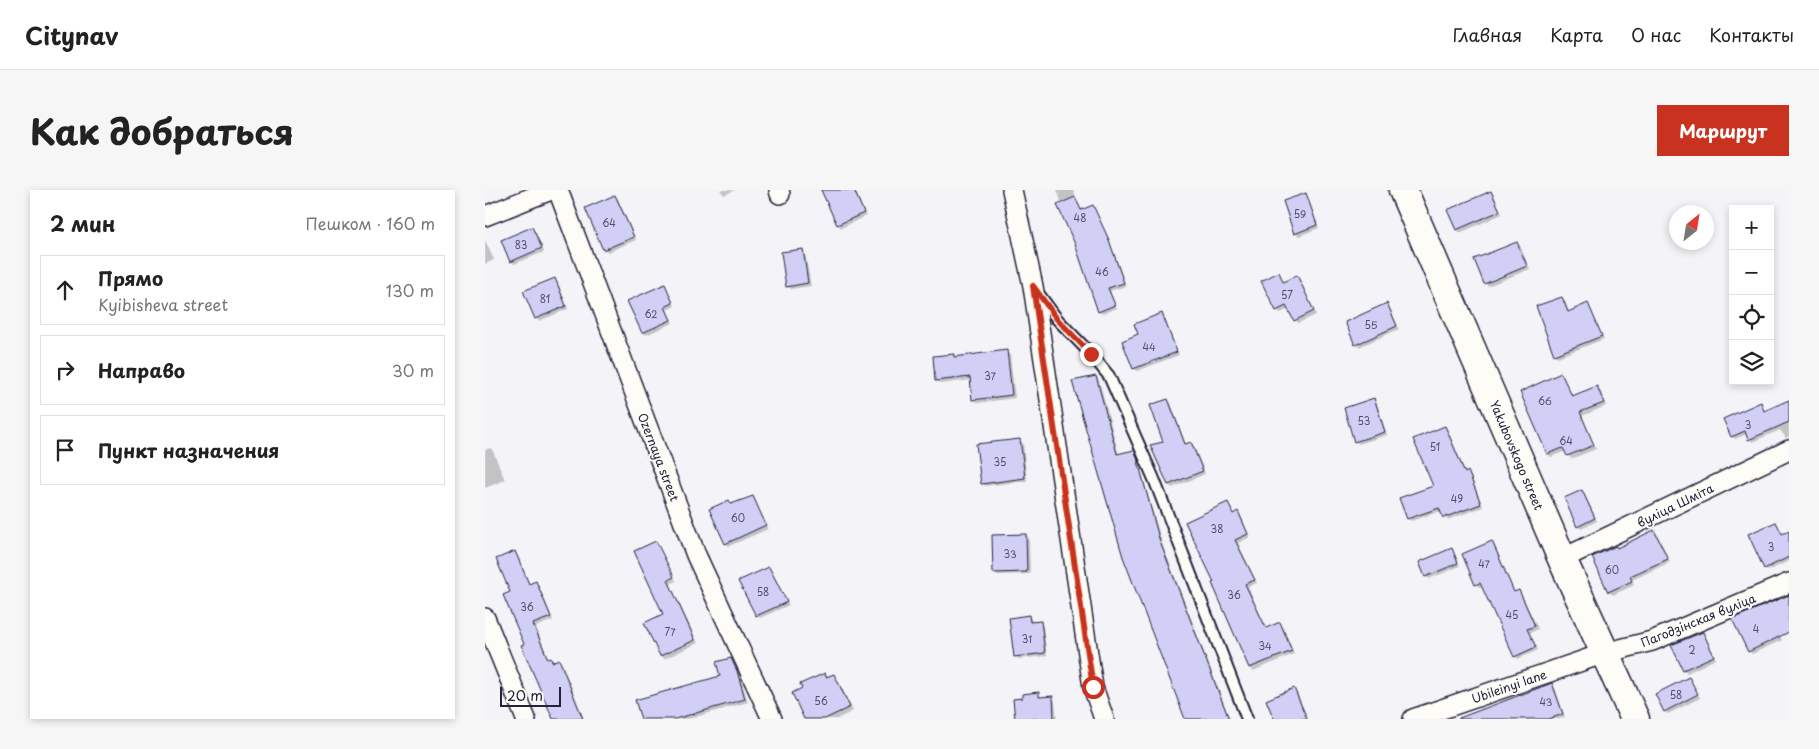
<!DOCTYPE html>
<html lang="ru">
<head>
<meta charset="utf-8">
<style>
  body { margin:0; font-family:"Playpen Sans",sans-serif; background:#f6f6f6; color:#222 }
  .controls { position:absolute; right:15px; top:15px; display:grid; overflow:hidden; border-radius:0px; box-shadow:0 2px 8px #0003 }
  .controls button { width:45px; height:45px; display:grid; place-items:center; padding:0; border:0; border-bottom:1px solid #e0e0e0; background:#fff; color:#222; font:25px sans-serif }
  .compass { position:absolute; left:1184px; top:15px; width:45px; height:45px; border-radius:50%; background:#fff; box-shadow:0 2px 8px #0003; rotate:30deg }
  .scale { position:absolute; left:15px; bottom:12px; width:61px; box-sizing:border-box; padding-left:5px; border:2px solid #22223b; border-top:0; font-size:14px; line-height:18px; white-space:nowrap; color:#22223b; -webkit-text-stroke:4px #fdfcf7; paint-order:stroke }
  .stop { position:absolute; width:15px; height:15px; margin:-11px; border:4px solid #c8321e; border-radius:50%; background:#fff }
  .stop.end { background:#c8321e; border-color:#fff; box-shadow:0 1px 5px #0008 }
  .list { margin:0; padding:0; list-style:none }
  h2 { display:flex; justify-content:space-between; align-items:center; height:65px; margin:0; padding:0 20px; font-size:21px }
  h2 small { font-size:16px; font-weight:400; color:#767676 }
  .list li { display:grid; grid-template-columns:32px 1fr auto; gap:15px; align-items:center; box-sizing:border-box; height:70px; margin:0 10px 10px; padding:0 10px; border:1px solid #e0e0e0; border-radius:0px }
  .list b { display:block; font-size:19px; white-space:nowrap }
  .list p { margin:0; font-size:16px; white-space:nowrap; color:#767676 }
  .list em { font-size:16px; font-style:normal; color:#767676 }
  .icon { flex:none; width:28px; height:28px; fill:none; stroke:currentColor; stroke-width:2; stroke-linecap:round; stroke-linejoin:round }
  .map { position:relative; flex:none; width:1304px; height:529px; overflow:hidden; border-radius:0px }
  header { display:flex; align-items:center; gap:30px; box-sizing:border-box; height:70px; padding:0 25px; background:#fff; border-bottom:1px solid #e0e0e0 }
  header strong { font-size:24px }
  nav { display:flex; gap:28px; margin-inline-start:auto; font-size:18px }
  .intro { display:flex; align-items:center; justify-content:space-between; box-sizing:border-box; height:120px; padding:0 30px }
  h1 { margin:0; font-size:35px }
  .button { padding:12px 22px; border-radius:0px; background:#c8321e; color:#fff; font-size:18px; font-weight:700 }
  main { display:flex; gap:30px; padding:0 30px }
  aside { flex:1; background:#fff; border-radius:0px; box-shadow:0 2px 8px #0003 }
  .map>svg:first-child { display:block }
</style>
</head>
<body>
<header>
<strong>Citynav</strong>
<nav><a>Главная</a><a>Карта</a><a>О нас</a><a>Контакты</a></nav>
</header>
<div class="intro"><h1>Как добраться</h1><a class="button">Маршрут</a></div>
<main>
<aside>
<h2>2 мин<small>Пешком · 160 m</small></h2>
<ul class="list">
<li><svg class="icon" aria-label="ahead" viewBox="0 0 24 24"><path d="M12 20V5M6 11l6-6 6 6"/></svg><div><b>Прямо</b><p>Kyibisheva street</p></div><em>130 m</em></li>
<li><svg class="icon" aria-label="right" viewBox="0 0 24 24"><path d="M7 20v-9h11M14 6l5 5-5 5"/></svg><div><b>Направо</b></div><em>30 m</em></li>
<li><svg class="icon" aria-label="arrive" viewBox="0 0 24 24"><path d="M6 21V4h12l-3 4 3 4H6"/></svg><div><b>Пункт назначения</b></div></li>
</ul>
</aside>
<div class="map">
<svg width="1304" height="529" viewBox="0 0 1304 529">
  <rect width="100%" height="100%" fill="#f4f3f7"/>
  <filter id="ink" filterUnits="userSpaceOnUse"><feTurbulence type="fractalNoise" baseFrequency=".02" numOctaves="2"/><feDisplacementMap in="SourceGraphic" scale="10" xChannelSelector="R" yChannelSelector="G"/><feConvolveMatrix kernelMatrix="1 2 1 2 8 2 1 2 1" color-interpolation-filters="sRGB"/></filter>
  <g filter="url(#ink)">
    <path fill="#0003" d="M235,0H250L239,5Z
      M338,0H370L381,26L356,38L353,34Z
      M572,0H588L597,21L607,17L610,20L626,55L641,96L625,101L632,118L617,124L614,121Z
      M1006,2L1009,5L1017,24L975,43L972,40L964,21Z
      M820,5L823,8L834,38L814,46L810,43Z
      M130,6L133,9L151,50L123,62L119,59Z
      M47,38L50,41L59,62L29,74L26,71Z
      M0,50L9,70L0,74Z
      M1032,53L1035,56L1045,79L1003,96L1000,93Z
      M317,60L320,63L326,96L306,99L303,96Z
      M793,84L799,93L812,87L815,90L831,125L813,133L804,119L795,123L792,120Z
      M70,90L73,93L83,119L54,131L51,128Z
      M179,96L182,99L190,116L182,120L188,133L161,145L158,142Z
      M1077,108L1080,111L1084,123L1102,115L1105,118L1119,149L1073,167L1070,164Z
      M902,115L905,118L914,139L874,157L871,154Z
      M676,125L679,128L694,165L652,181L649,178Z
      M521,162L525,165L530,208L492,213L489,209L486,190L455,194L451,191L468,165L471,168Z
      M1076,185L1088,206L1112,197L1115,200L1121,216L1097,226L1111,259L1086,269L1081,261L1066,267L1063,264L1037,203Z
      M611,187L614,190L634,265L648,261L651,264L678,356L745,529H701L639,366Z
      M683,210L686,213L701,255L706,253L709,256L720,284L687,298L684,295L666,256L679,253Z
      M889,210L892,213L902,245L874,254L871,251Z
      M1304,213V247L1301,248L1295,240L1267,252L1262,244L1250,249L1247,246L1275,214L1281,222Z
      M960,237L963,240L981,284L983,283L986,286L998,317L962,330L956,321L926,331L923,328L949,297Z
      M535,250L538,253L542,291L500,296L497,293Z
      M5,258L8,261L20,290L0,298V260Z
      M1096,302L1100,305L1112,331L1096,339L1093,336Z
      M267,307L270,310L283,339L244,356L241,353L244,311L248,315Z
      M743,314L749,325L753,323L756,326L765,347L753,353L772,393L763,397L782,439L795,434L798,437L809,464L768,481L765,478L729,394Z
      M1291,333L1298,345L1304,343V371L1283,381L1280,378Z
      M1169,341L1172,344L1185,372L1147,390L1149,395L1128,405L1124,402L1109,368L1132,359Z
      M541,345L544,348L545,384L513,385L510,382Z
      M171,352L191,391L185,394L213,453L179,469L176,465L180,424Z
      M1007,353L1010,356L1030,403L1034,402L1037,405L1053,439L1045,443L1053,460L1033,469L1030,466L998,396L994,397L991,394Z
      M966,359L975,376L944,389L941,386Z
      M30,363L33,366L45,395L51,393L54,396L68,430L51,437L64,470L69,473L74,471L77,474L99,529H74L41,455L27,402Z
      M284,379L304,415L275,428L272,425Z
      M1304,407V427L1288,433L1297,450L1267,464L1264,461Z
      M543,426L547,430V433H555L558,436L562,466L534,469L530,466Z
      M1217,443L1220,446L1231,469L1202,483L1199,479Z
      M246,470L255,485L263,512L203,529H157L152,511L237,487Z
      M339,485L342,488L349,485L352,488L368,521L352,529H320L308,503Z
      M1204,488L1215,508L1183,524L1180,521Z
      M1067,495L1070,498L1080,527L1075,529H996L993,522Z
      M809,500L812,503L823,529H790L783,511Z
      M553,504L556,507H567L570,511L572,529H531L529,510L539,509Z"/>
    <path fill="#d2cff7" stroke="#22223b" d="M336,0H369L379,23L352,35Z
      M1006,1L1015,21L971,40L962,20Z
      M821,3L832,35L809,44L798,11Z
      M130,5L149,47L118,60L100,18Z
      M590,7L596,20L608,15L624,50L639,93L623,98L630,115L613,122L590,54L572,15Z
      M47,37L57,58L25,72L16,50Z
      M1032,52L1042,76L999,94L989,69Z
      M318,59L323,93L301,97L296,62Z
      M794,82L798,92L812,85L829,121L809,131L801,116L791,121L776,91Z
      M70,88L81,116L50,129L38,101Z
      M180,94L188,113L180,117L186,130L157,143L142,111Z
      M1077,107L1083,122L1103,113L1117,146L1069,165L1051,116Z
      M902,113L912,136L870,155L860,132Z
      M677,123L692,162L648,179L637,151L653,144L649,134Z
      M522,160L527,205L487,210L485,187L450,191L448,166L469,164V167Z
      M1076,183L1087,206L1112,196L1119,213L1095,222L1109,255L1082,266L1078,258L1062,264L1035,202Z
      M611,186L632,264L649,260L651,264L675,352L744,529H700L638,367L587,191Z
      M889,208L900,242L869,252L859,218Z
      M683,209L700,254L706,252L718,281L683,295L665,255L678,252L665,215Z
      M1304,210V232L1263,250L1260,241L1246,247L1238,229L1276,212L1279,221Z
      M960,236L980,283L983,281L996,314L958,328L954,318L922,329L914,308L948,296L928,249Z
      M535,249L540,288L496,294L491,254Z
      M1097,300L1110,328L1092,337L1079,308Z
      M268,306L281,335L240,354L224,319L244,310L246,314Z
      M743,312L748,324L753,321L763,344L750,350L770,390L760,394L781,438L795,432L807,461L764,478L727,393L729,392L700,332Z
      M1291,332L1297,344L1304,341V367L1279,379L1263,344Z
      M1169,340L1183,369L1145,386L1147,391L1123,402L1107,367L1131,356L1132,358Z
      M541,344L542,382L508,383L507,345Z
      M171,351L189,387L183,390L210,450L175,466L159,433L178,424L149,361Z
      M1007,351L1029,402L1034,400L1050,436L1042,439L1051,457L1029,467L995,393L990,395L977,364Z
      M967,358L973,373L940,387L934,372Z
      M30,361L44,394L51,391L66,427L48,434L63,469L66,468L67,472L74,469L98,529H68L36,455L39,454L18,405L25,402L11,369Z
      M284,377L302,412L271,426L253,391Z
      M1304,405V442L1263,462L1247,429Z
      M544,425L545,432L556,431L560,463L529,467L524,428Z
      M1218,442L1229,466L1198,480L1186,455Z
      M246,468L252,481L260,509L190,529H156L150,510L235,486L231,472Z
      M340,483L341,487L349,484L365,517L340,529H319L307,503L317,498L315,494Z
      M1204,487L1213,504L1179,522L1170,504Z
      M1067,493L1078,524L1064,529H974V528Z
      M809,498L822,529H789L781,510Z
      M554,502V507L568,506L569,529H530L528,509L537,508V504Z"/>
    <g fill="none" stroke-linecap="round" stroke-linejoin="round">
      <defs>
        <path id="service" d="M553,103L572,129L606,164L624,186L669,289L762,529"/>
        <path id="minor" d="M73,0L211,365L287,529
          M294,0L295,4
          M527,0L548,96L608,497L619,529
          M0,26L66,0
          M1077,369L1304,260
          M0,428L41,529
          M928,529L1120,463L1167,451L1304,393"/>
        <path id="primary" d="M918,0L1077,369L1150,529"/>
      </defs>
      <use href="#service" stroke="#22223b" stroke-width="14"/>
      <use href="#minor" stroke="#22223b" stroke-width="22"/>
      <use href="#primary" stroke="#22223b" stroke-width="31"/>
      <use href="#service" stroke="#fdfcf7" stroke-width="10"/>
      <use href="#minor" stroke="#fdfcf7" stroke-width="19"/>
      <use href="#primary" stroke="#fdfcf7" stroke-width="28"/>
    </g>
  </g>
  <g fill="none" stroke-linecap="round" stroke-linejoin="round" filter="url(#ink)">
    <path stroke="#c8321e" stroke-width="6" d="M606,164L572,129L548,96L608,497"/>
  </g>
  <g text-anchor="middle" dominant-baseline="central" stroke-width="4" stroke-linejoin="round" paint-order="stroke">
    <g font-size="10" fill="#4e4d6a">
      <text x="815" y="23">59</text>
      <text x="595" y="27">48</text>
      <text x="124" y="32">64</text>
      <text x="36" y="54">83</text>
      <text x="617" y="81">46</text>
      <text x="802" y="104">57</text>
      <text x="60" y="108">81</text>
      <text x="166" y="123">62</text>
      <text x="886" y="134">55</text>
      <text x="664" y="156">44</text>
      <text x="505" y="185">37</text>
      <text x="1060" y="210">66</text>
      <text x="879" y="230">53</text>
      <text x="1263" y="234">3</text>
      <text x="1081" y="250">64</text>
      <text x="950" y="256">51</text>
      <text x="515" y="271">35</text>
      <text x="972" y="308">49</text>
      <text x="253" y="327">60</text>
      <text x="732" y="338">38</text>
      <text x="1286" y="356">3</text>
      <text x="525" y="363">33</text>
      <text x="999" y="373">47</text>
      <text x="1127" y="379">60</text>
      <text x="278" y="401">58</text>
      <text x="749" y="404">36</text>
      <text x="42" y="416">36</text>
      <text x="1027" y="424">45</text>
      <text x="1271" y="438">4</text>
      <text x="185" y="441">77</text>
      <text x="542" y="448">31</text>
      <text x="780" y="455">34</text>
      <text x="1207" y="459">2</text>
      <text x="1191" y="504">58</text>
      <text x="336" y="510">56</text>
      <text x="1061" y="511">43</text>
    </g>
    <g font-size="12" fill="#22223b" stroke="#fdfcf7">
      <text transform="translate(1032 265) rotate(67)">Yakubovskogo street</text>
      <text transform="translate(174 267) rotate(69)">Ozernaya street</text>
      <text transform="translate(1190 315) rotate(-26)">вуліца Шміта</text>
      <text transform="translate(1213 430) rotate(-22)">Пагодзінская вуліца</text>
      <text transform="translate(1024 496) rotate(-19)">Ubileinyi lane</text>
    </g>
  </g>
</svg>
<div class="controls">
<button>+</button>
<button>−</button>
<button><svg class="icon" aria-label="locate" viewBox="0 0 24 24"><circle cx="12" cy="12" r="6"/><path d="M12 2v4M12 18v4M2 12h4M18 12h4"/></svg></button>
<button><svg class="icon" aria-label="layers" viewBox="0 0 24 24"><path d="M12 4l9 5-9 5-9-5zM3 14l9 5 9-5"/></svg></button>
</div>
<svg class="compass" viewBox="-18 -18 36 36"><path d="M0-13l5 13h-10z" fill="#e53935"/><path d="M0 13l5-13h-10z" fill="#767676"/></svg>
<div class="scale">20 m</div>
<div class="stop" style="left:608px;top:497px"></div>
<div class="stop end" style="left:606px;top:164px"></div>
</div>
</main>
</body>
</html>
